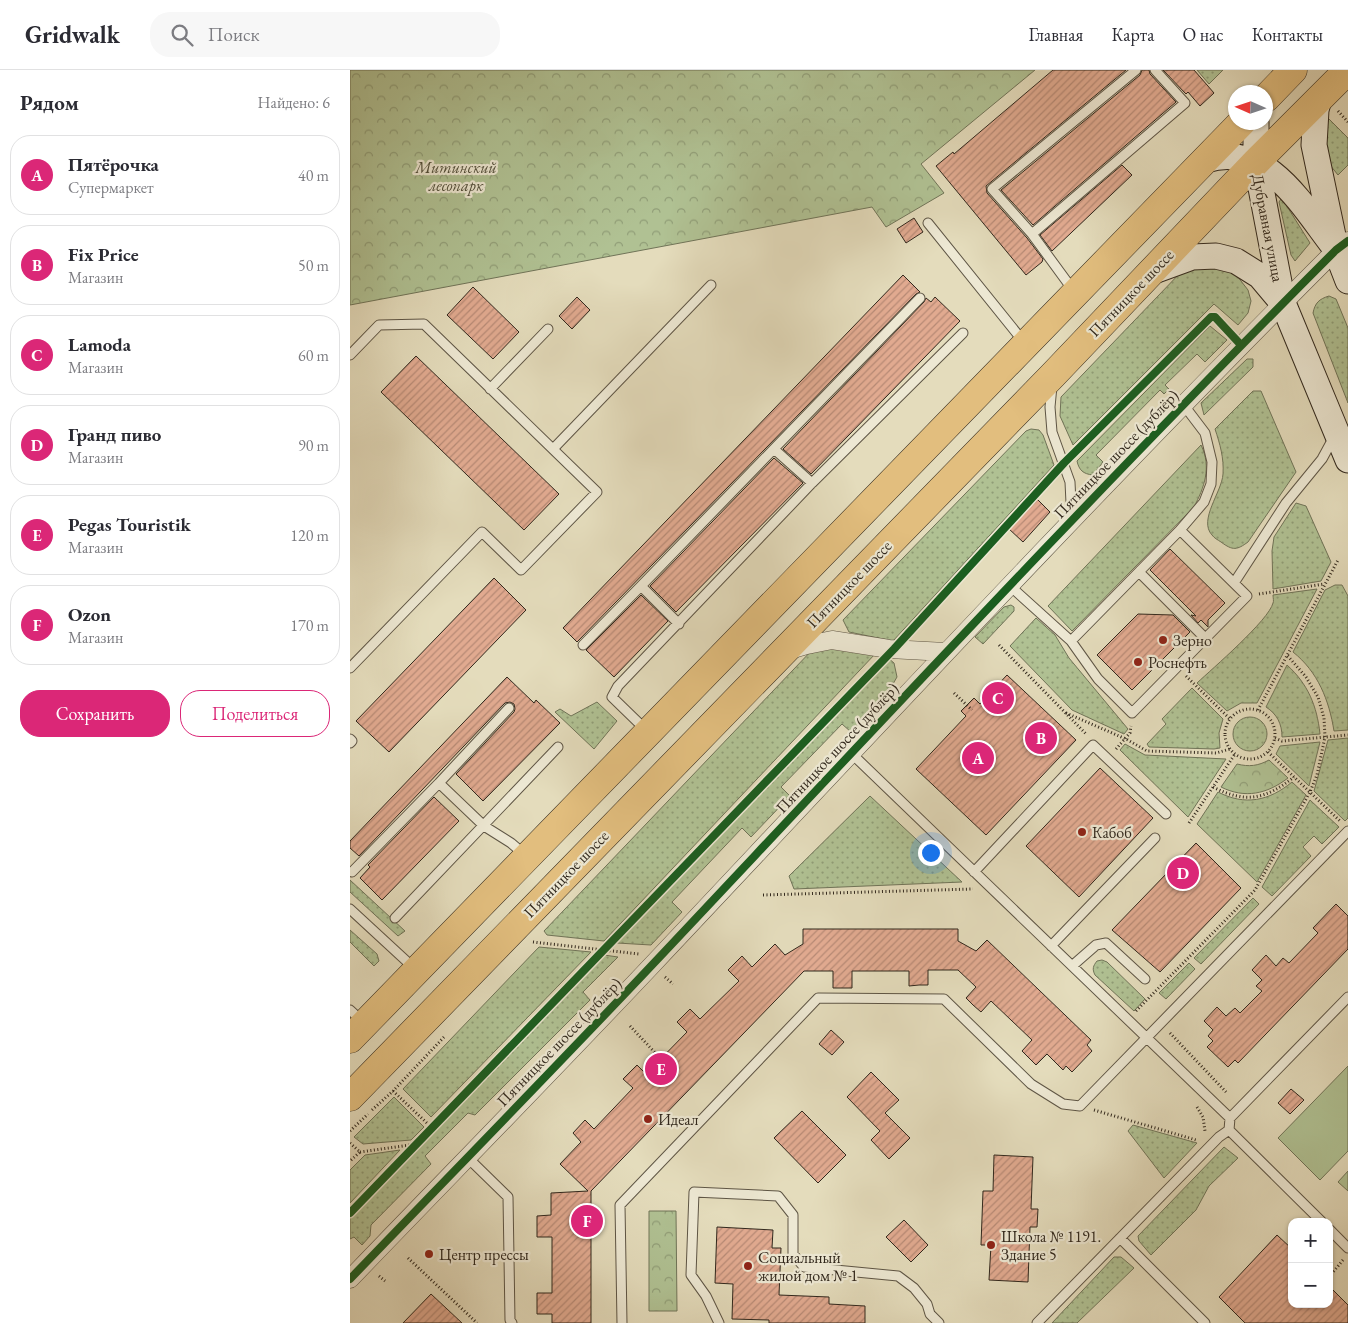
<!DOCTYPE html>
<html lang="ru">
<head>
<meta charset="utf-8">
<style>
  body { margin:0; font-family:"EB Garamond",serif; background:#f7f7f7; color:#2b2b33 }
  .controls { position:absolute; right:15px; bottom:15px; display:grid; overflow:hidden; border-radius:10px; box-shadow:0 1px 4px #0004 }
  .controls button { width:45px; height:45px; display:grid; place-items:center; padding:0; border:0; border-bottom:1px solid #e1e1e2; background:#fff; color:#2b2b33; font:25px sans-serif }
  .compass { position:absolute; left:878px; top:15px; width:45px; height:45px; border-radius:50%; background:#fff; box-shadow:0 1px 4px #0004; rotate:273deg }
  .you { position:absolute; left:580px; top:782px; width:18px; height:18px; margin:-12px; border:4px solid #fff; border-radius:50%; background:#1a73e8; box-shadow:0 0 0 8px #1a73e833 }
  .badge { display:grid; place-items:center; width:32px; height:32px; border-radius:50%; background:#db2777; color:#fff; font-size:16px; font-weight:700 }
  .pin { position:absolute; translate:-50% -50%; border:2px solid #fff; box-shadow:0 1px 5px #0006 }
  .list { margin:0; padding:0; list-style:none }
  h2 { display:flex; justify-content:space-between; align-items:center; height:65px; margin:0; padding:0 20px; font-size:21px }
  h2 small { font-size:16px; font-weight:400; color:#7c7c81 }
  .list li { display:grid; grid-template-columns:32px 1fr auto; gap:15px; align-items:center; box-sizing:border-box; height:80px; margin:0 10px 10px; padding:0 10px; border:1px solid #e1e1e2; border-radius:20px }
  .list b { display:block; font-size:19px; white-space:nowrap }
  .list p { margin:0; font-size:16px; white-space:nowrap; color:#7c7c81 }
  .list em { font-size:16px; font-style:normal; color:#7c7c81 }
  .actions { display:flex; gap:10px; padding:15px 20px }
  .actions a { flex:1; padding:11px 0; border:1px solid #db2777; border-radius:20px; text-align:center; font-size:18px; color:#db2777 }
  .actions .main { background:#db2777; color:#fff }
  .icon { flex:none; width:28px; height:28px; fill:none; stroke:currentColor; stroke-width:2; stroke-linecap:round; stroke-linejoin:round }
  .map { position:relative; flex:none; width:998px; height:1253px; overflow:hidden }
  header { display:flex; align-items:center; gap:30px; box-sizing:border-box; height:70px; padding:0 25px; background:#fff; border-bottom:1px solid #e1e1e2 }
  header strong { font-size:24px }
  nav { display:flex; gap:28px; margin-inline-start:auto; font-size:18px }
  .search { width:350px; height:45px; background:#f7f7f7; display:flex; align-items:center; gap:12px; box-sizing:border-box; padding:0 18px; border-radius:20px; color:#7c7c81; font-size:19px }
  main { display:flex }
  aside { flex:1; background:#fff }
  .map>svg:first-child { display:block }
</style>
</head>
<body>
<header>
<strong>Gridwalk</strong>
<div class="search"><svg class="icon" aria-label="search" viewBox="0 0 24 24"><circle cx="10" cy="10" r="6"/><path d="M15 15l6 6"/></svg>Поиск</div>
<nav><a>Главная</a><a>Карта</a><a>О нас</a><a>Контакты</a></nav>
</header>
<main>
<aside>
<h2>Рядом<small>Найдено: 6</small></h2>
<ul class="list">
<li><span class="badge">A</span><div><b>Пятёрочка</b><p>Супермаркет</p></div><em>40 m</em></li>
<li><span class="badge">B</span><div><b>Fix Price</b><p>Магазин</p></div><em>50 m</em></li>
<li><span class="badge">C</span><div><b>Lamoda</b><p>Магазин</p></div><em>60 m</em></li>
<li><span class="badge">D</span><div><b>Гранд пиво</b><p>Магазин</p></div><em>90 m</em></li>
<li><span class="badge">E</span><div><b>Pegas Touristik</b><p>Магазин</p></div><em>120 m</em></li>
<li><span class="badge">F</span><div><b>Ozon</b><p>Магазин</p></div><em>170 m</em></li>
</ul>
<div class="actions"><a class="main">Сохранить</a><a>Поделиться</a></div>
</aside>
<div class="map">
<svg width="998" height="1253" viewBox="0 0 998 1253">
  <defs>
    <pattern id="grass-dots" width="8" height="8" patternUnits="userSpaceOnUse" patternTransform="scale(1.25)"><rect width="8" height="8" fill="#b0c193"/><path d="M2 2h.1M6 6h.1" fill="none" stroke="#909d77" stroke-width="1.8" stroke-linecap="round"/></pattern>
    <pattern id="forest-crowns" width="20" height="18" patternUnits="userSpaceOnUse" patternTransform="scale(1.25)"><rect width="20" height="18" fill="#b0c193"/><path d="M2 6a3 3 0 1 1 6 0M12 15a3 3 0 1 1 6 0" fill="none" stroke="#909d77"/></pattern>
    <pattern id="building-hatch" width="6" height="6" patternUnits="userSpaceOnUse" patternTransform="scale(1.25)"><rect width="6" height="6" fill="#e1aa90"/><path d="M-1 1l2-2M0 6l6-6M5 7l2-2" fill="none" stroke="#b78a75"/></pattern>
  </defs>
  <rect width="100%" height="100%" fill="#e4dcbc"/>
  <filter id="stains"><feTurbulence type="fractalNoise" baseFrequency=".004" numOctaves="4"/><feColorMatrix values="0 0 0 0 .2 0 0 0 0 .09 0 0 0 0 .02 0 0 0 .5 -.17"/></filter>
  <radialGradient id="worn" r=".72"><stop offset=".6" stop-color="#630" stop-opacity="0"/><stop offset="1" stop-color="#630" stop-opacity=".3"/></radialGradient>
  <path fill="url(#grass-dots)" stroke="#707458" d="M847,0H873L859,14Z
    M979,49L998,68V95L988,105L976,90L975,58Z
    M931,129L933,130L960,173L945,191L941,185L929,132Z
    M853,193L884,202L898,220L901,231L898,243L888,255L864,234L723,375L710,346L711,327L832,201Z
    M979,226L986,229L998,258V333L963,243C965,233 969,229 979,226Z
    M860,256L877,270L855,292L847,284L815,315L819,319L814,324L810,320L746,385L753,392L743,405C733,404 729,400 727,391Z
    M897,289H903V297L854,345L851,333Z
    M903,321H911L946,402L898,472C887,480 883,481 871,472C868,470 864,468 862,465C848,450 872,422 873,404C874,388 870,374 865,359Z
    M681,359L689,360L693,365L704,395L543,571L499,562L493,550L676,361Z
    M851,375C862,397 854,418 844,437L722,561L698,536Z
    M946,433L956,436L981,492L971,511L923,519L922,481L924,467Z
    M985,515H992L998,526V660L984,661C979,630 968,602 943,582L975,520Z
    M967,519L907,633H891L877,641L847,613C862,599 919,550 923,533C924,531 923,528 923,525Z
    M661,535L664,537V541L633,574L625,567L654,537Z
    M686,548L705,565L719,588L778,659L774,664L722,640L660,576Z
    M481,574L526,583L254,871L197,865L194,861L464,578Z
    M538,588L544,593L547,607L540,619L501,662L492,654L431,717L440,726L401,767L392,758L322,832L332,842L301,875L267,873Z
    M937,595C958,614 967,636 970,664L932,667C932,654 927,644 916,637Z
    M842,618L873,649L869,663L870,678L864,679L799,677L797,674L816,654L812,649Z
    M247,632L267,651L244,679L205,642L210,639L221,646Z
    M883 664a17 17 0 1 1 34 0a17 17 0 1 1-34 0Z
    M998,668V748L995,751L964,721L978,670Z
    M970,672L959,716L926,684L930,676Z
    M775,674L795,685L876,689L838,747L770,680Z
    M942,712L956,725L907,812L847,754L868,722C895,736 919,731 942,712Z
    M520,726L612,812L444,819L439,806Z
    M960,730L989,757L972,774L964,766L953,777L961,786L922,826L912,817Z
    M0,810L55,861L48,866L0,822Z
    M903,828L909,834L851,894L844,888Z
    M0,860L27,884L29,891L24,896L0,872Z
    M189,877L241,882L81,1047L53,1019Z
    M254,885L268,887L233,922L240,930L125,1045L118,1043L75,1086L81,1094L21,1155L20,1166L12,1175L4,1167L0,1169V1147Z
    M752,890L757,892L795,929L784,941L745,905C742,899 743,896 747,891Z
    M839,893L845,899L816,929L809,923Z
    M44,1027L74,1057L61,1070L13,1074L4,1067Z
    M783,1055L847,1073L814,1108L778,1061Z
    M874,1077L888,1088L859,1116L846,1140L801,1185L789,1171L788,1166Z
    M50,1080L0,1133V1100L15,1085Z
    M764,1187H771L784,1198L727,1253H702Z"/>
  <path fill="url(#forest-crowns)" stroke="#707458" d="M0,0H685L571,94L594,123L536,157L522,137L0,235Z
    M919,690L938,708C917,724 895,729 871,717L887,694C899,697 908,696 919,690Z
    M299,1141H326L327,1241H299Z"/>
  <path fill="#b0c193" stroke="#707458" d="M998,996V1081L970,1110L928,1068Z
    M998,1101V1121L988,1112Z"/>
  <path fill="url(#building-hatch)" stroke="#31281d" d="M703,0H776L636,116L637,123L677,168L693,189L692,192L676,205L586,96L603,82L604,84Z
    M792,0H799L800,4L826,32L683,155L651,120L790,5Z
    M813,0H844L864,23L850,36L838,22L836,24Z
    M772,95L782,105L702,181L690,165Z
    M564,148L573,162L556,173L547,159Z
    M553,205L570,222L566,224L227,572L213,558Z
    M123,217L169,262L143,289L97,245Z
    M227,227L240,240L222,259L209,246Z
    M585,227L610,251L461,404L433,379L574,232L576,228L581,232Z
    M66,286L209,424L174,460L31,322Z
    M424,388L453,413L326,542L300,516Z
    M686,428L700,442L673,472L658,458Z
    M820,479L875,533L858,550V557L851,550L848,553L841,545L846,546L800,500Z
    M144,508L176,540L39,682L6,651Z
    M291,525L318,551L264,607L236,580Z
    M788,544L823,545L840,562L782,620L747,585Z
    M657,605L726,670L636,765L566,699L616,646L611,641L624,628L630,634Z
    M157,607L184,633L186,630L210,653L133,731L106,704L164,642L165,639L164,634L160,632L155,633L9,786L0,778V771Z
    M750,698L803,748L729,827L676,776Z
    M84,727L109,751L32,830L10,808L20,797L18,795Z
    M846,773L891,818L810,902L762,860Z
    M986,834L998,846V879L888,993L885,990L878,997L857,977L863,971L858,966L863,960L854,951L867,937L876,946L885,938L890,943L912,921L906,916L912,910L902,900L916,885L926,896L933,888L939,893L968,863L963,858Z
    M453,859H608V871L626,881L637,870L741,970L737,975L742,981L722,1002L716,996L713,1000L697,984L686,995L672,981L682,970L641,931L631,942L623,935L616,928L626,917L608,900H578V915H569L559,916V901H502V918H483V901H454L241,1121V1253H202V1244H187V1223H202V1167H187V1146L201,1145V1123L238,1121L210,1094L231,1072L223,1063L235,1050L244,1059L283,1018L273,1009L287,995L296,1004L337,962L327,952L340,939L350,949L389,911L378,900L392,886L402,897L425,874L435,885L453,874Z
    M481,960L494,972L482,985L469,974Z
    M521,1002L549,1030L535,1043L560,1068L539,1089L521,1070L530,1061L497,1027Z
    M941,1019L954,1030L940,1044L928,1033Z
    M452,1041L496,1085L468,1113L424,1068Z
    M644,1085L683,1087L681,1139H688L687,1157H680L678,1212L639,1210L641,1175H631L633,1121H643Z
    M554,1150L578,1175L561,1192L536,1167Z
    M367,1157L423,1160L422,1178H431L429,1225L479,1227V1234L515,1236V1253H419V1250L382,1249L383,1214L365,1213Z
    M927,1165L942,1179V1234H979V1216L998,1235V1253H895L869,1227Z
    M81,1224L112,1253H53Z"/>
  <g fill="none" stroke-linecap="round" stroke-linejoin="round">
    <defs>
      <path id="service" d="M578,153L673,271
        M682,164L835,33L805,0
        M723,220L682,164L642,119L786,0
        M0,285L29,255L74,254L247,422L171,500L132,462L0,598
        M702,316L700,337L702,362L720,412L721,433L720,450
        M140,319L198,259
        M203,379L361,215
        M424,379L462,413
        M789,502L855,568
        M884,513L936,433L972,389L984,367
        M659,515L721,571L748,609L782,643L897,526L830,460
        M329,554L291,516L570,228
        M721,571L830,460L854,432L861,414L862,392L855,363L833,334
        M233,575L291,516
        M297,661L262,627L268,616L462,413L613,263
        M0,669L2,671L0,673
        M501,683L880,1048L879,1060L972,1152
        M89,713L159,638
        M2,802L89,713L134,756L161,773L175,785
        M624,802L743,675L816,744
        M0,839L65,899
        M45,848L208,677
        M701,876L805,768
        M722,896L746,875L756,873L795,909
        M0,940L13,952
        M880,1048L998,927
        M117,1087L158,1127L160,1250L162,1253
        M979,1159L998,1178
        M770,1168L855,1253
        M272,1253L270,1135L468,928L594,929L681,1014L713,1034L730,1036L998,761
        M369,1253L356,1226L341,1205L344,1122L428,1126L443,1145V1184L454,1197L548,1206L564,1218L577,1234L580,1244L589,1253
        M687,1253L869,1067L879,1060"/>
      <path id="minor" d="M437,581L457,575L482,570L539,579L596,582
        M0,1209C101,1104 203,1000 303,894C529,654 753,413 986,180L998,171"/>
      <path id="secondary" d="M969,29L966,40L964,75L986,180L998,211
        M906,52V92L933,233L998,390
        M856,90C915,70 952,135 982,174
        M801,202L842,187L866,186L886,191L910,206L931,231"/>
      <path id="primary" d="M916,28L943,0
        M0,969L892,52
        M0,1027L703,305L906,92L998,0"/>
    </defs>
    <use href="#service" stroke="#5e5545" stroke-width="11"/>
    <use href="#minor" stroke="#5e5545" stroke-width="19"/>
    <use href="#secondary" stroke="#31281d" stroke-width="27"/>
    <use href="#primary" stroke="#31281d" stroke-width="29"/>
    <path stroke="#31281d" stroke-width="3" stroke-dasharray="1 2.5" stroke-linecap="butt" d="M988,41L998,52
      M909,524L974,514
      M649,575L736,664
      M836,606L880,649
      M604,623L622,640
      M875 664a25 25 0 1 1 50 0a25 25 0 1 1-50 0Z
      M908,640L988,490
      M716,643L776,669L797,681L866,683L880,679
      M925,668L932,671L998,665
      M766,679L780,663L781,656
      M918,682L990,751
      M863,717C896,734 916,729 944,707
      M839,753L885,684
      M413,825L623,819
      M183,872L289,884
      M315,907L323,914
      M786,941L905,820L960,722L967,705L975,667L974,648L968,627L956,607L937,585
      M280,956L311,989
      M820,963L876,1022
      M302,993L310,984
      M43,1021L79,1055
      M847,1037L853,1047L855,1061
      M22,1040L43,1021L95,966
      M744,1040L846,1070
      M0,1061L18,1044
      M0,1073L10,1082L0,1091
      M10,1082L60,1075
      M58,1188L127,1253
      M29,1206L35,1211
      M979,1207L993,1190"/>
    <use href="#service" stroke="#ede8d3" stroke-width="9"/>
    <use href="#minor" stroke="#ede8d3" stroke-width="18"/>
    <use href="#secondary" stroke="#ede8d3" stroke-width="25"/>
    <use href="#primary" stroke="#e2be7e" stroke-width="28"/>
    <defs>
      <path id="cycleway" d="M0,1143L544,579L714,393L861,247H865L891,275
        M0,1209C101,1104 203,1000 303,894C529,654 753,413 986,180L998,171"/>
    </defs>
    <use href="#cycleway" stroke="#ede8d3" stroke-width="11"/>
    <use href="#cycleway" stroke="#1b5e20" stroke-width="8"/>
  </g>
  <g fill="#8f2418" stroke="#ede8d3" stroke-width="2">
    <circle cx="813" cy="570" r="5"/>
    <circle cx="788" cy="592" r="5"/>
    <circle cx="732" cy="762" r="5"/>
    <circle cx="298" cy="1049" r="5"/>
    <circle cx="641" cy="1175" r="5"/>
    <circle cx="79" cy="1184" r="5"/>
    <circle cx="398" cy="1196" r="5"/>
  </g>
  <g text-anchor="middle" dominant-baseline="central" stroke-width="4.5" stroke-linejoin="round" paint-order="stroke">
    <g font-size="16" font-style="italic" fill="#514e3a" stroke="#ede8d3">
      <text x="106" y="97">Митинский<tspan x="106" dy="18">лесопарк</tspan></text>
    </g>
    <g font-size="16" fill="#31281d" stroke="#ede8d3">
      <text transform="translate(918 158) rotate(79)">Дубравная улица</text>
      <text transform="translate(781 223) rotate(-46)">Пятницкое шоссе</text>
      <text transform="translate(766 384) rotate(-46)">Пятницкое шоссе (дублёр)</text>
      <text transform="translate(499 514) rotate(-46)">Пятницкое шоссе</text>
      <text transform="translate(487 678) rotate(-47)">Пятницкое шоссе (дублёр)</text>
      <text transform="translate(216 804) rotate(-46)">Пятницкое шоссе</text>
      <text transform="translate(209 972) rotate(-46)">Пятницкое шоссе (дублёр)</text>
    </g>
    <g font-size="16" fill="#31281d" stroke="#ede8d3" text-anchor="start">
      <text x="823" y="570">Зерно</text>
      <text x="798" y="592">Роснефть</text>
      <text x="742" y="762">Кабоб</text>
      <text x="308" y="1049">Идеал</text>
      <text x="651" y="1166">Школа № 1191.<tspan x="651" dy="18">Здание 5</tspan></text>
      <text x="89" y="1184">Центр прессы</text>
      <text x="408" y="1187">Социальный<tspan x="408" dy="18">жилой дом № 1</tspan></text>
    </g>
  </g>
  <rect width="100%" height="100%" filter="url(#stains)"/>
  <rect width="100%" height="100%" fill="url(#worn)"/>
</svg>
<div class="controls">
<button>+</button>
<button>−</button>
</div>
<svg class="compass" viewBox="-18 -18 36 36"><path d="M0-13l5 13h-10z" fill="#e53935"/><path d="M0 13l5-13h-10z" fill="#7c7c81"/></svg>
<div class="you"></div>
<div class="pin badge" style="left:628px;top:688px">A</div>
<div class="pin badge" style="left:691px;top:668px">B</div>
<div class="pin badge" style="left:648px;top:628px">C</div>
<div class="pin badge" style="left:833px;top:803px">D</div>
<div class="pin badge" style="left:311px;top:999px">E</div>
<div class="pin badge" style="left:237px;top:1151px">F</div>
</div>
</main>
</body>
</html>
